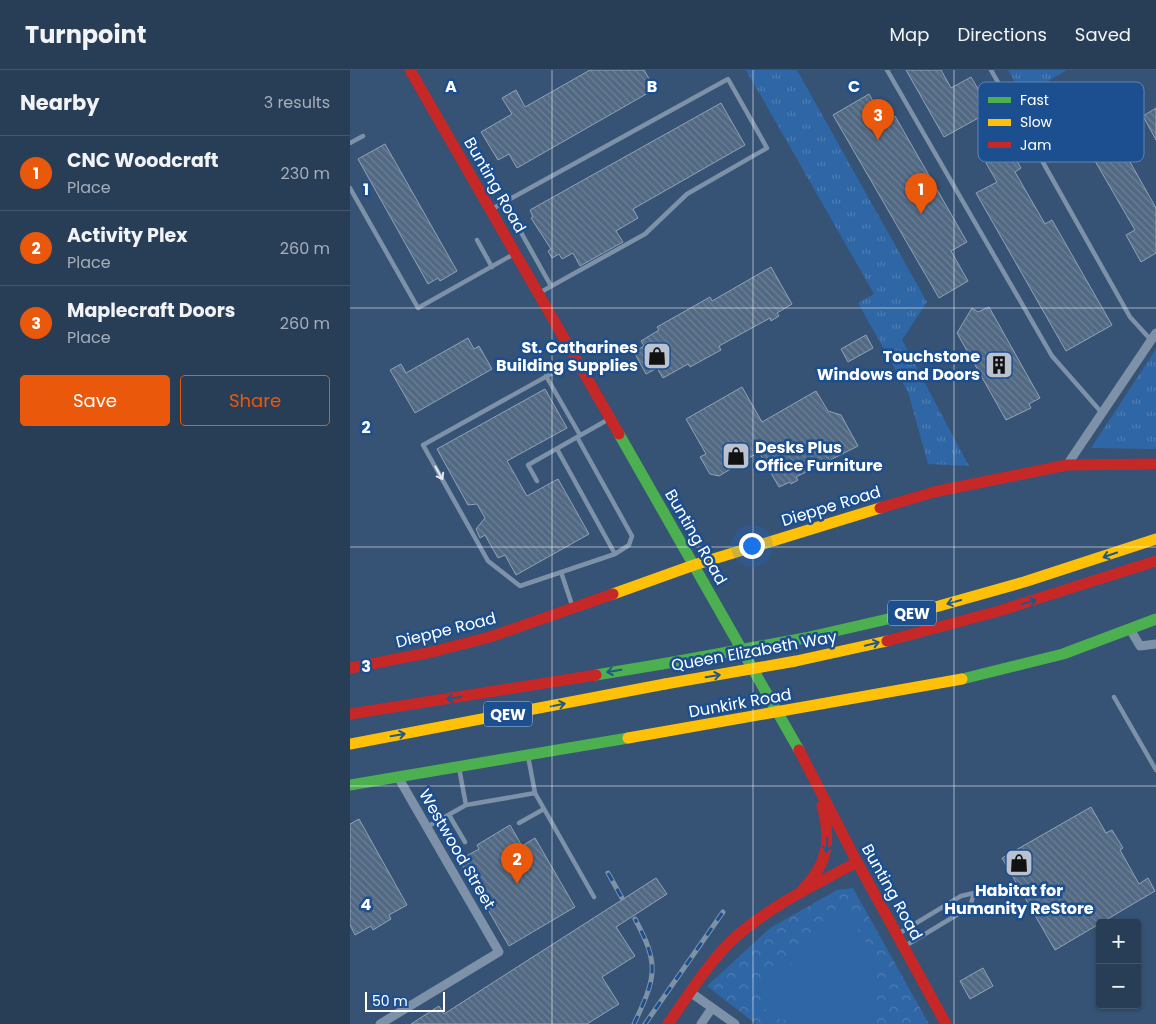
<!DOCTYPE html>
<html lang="en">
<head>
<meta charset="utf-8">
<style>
  body { margin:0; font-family:Poppins,sans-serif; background:#30455d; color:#f1f3f6 }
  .controls { position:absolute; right:15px; bottom:15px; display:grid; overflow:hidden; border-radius:5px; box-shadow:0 1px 4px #0004 }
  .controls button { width:45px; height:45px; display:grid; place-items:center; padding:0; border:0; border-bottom:1px solid #44576d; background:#283e57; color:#f1f3f6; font:25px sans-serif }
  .scale { position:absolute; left:15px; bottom:12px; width:80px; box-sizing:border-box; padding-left:5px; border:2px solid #fff; border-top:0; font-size:14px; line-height:18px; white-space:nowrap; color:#fff; -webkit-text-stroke:4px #1b4f8f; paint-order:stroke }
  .you { position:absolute; left:401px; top:475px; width:18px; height:18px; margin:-12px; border:4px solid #fff; border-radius:50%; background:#1a73e8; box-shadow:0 0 0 8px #1a73e833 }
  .badge { display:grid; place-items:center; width:32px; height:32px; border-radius:50%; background:#ea580c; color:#fff; font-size:16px; font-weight:700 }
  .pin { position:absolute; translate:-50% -41px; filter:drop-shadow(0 1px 2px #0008) }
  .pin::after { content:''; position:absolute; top:26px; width:18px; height:15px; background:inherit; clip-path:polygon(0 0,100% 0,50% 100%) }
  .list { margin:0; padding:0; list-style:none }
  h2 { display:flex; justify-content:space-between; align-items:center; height:65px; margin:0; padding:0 20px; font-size:21px }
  h2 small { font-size:16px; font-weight:400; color:#a5aeba }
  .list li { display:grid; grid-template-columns:32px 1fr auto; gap:15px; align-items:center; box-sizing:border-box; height:75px; padding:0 20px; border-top:1px solid #44576d }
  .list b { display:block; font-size:19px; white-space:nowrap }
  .list p { margin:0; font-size:16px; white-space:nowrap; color:#a5aeba }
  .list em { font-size:16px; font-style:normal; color:#a5aeba }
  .actions { display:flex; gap:10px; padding:15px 20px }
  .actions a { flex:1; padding:11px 0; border:1px solid #ea580c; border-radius:5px; text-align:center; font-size:18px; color:#ea580c }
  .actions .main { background:#ea580c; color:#fff }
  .map { position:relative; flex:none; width:806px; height:954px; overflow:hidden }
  header { display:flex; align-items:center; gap:30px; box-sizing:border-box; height:70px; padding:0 25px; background:#283e57; border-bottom:1px solid #44576d }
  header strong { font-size:24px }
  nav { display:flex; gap:28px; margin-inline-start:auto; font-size:18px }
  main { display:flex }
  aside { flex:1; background:#283e57 }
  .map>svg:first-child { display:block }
</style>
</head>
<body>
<header>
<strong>Turnpoint</strong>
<nav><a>Map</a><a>Directions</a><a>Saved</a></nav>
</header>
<main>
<aside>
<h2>Nearby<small>3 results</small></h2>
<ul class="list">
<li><span class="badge">1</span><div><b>CNC Woodcraft</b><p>Place</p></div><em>230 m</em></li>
<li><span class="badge">2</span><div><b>Activity Plex</b><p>Place</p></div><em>260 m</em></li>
<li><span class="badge">3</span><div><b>Maplecraft Doors</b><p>Place</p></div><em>260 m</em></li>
</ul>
<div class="actions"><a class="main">Save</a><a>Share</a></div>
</aside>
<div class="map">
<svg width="806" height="954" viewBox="0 0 806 954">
  <defs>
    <pattern id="grass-tufts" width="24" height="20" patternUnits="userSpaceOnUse" patternTransform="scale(1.25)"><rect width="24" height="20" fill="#2f66a5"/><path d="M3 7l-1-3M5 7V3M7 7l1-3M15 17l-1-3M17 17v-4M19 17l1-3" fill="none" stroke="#4e7db2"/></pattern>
    <pattern id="park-crowns" width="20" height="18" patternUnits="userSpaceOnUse" patternTransform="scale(1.25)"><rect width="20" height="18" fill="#2f66a5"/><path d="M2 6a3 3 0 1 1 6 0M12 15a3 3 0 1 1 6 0" fill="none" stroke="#4e7db2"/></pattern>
    <pattern id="building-back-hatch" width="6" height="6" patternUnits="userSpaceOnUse" patternTransform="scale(1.25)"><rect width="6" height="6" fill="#526984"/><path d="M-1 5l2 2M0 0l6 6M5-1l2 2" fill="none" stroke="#6c8096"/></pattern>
  </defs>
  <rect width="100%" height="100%" fill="#365274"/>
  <path fill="url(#grass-tufts)" d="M396,0H447L577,232L552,270L619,396L578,394L558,322L508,233L524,224Z
    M658,0H717L673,26Z
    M806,279V379L741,378Z"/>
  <path fill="url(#park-crowns)" d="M503,818L579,954H406L357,916L420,858L487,820Z"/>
  <path fill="#2f66a5" d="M493,834L524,886L527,933L522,954H451L445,949L431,950L412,937L417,932L410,926L412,915L425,899L439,896Z"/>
  <path fill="url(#building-back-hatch)" stroke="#92a2b6" d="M240,0H294L305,19L167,98L159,84L148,90L131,62L162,44L152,28L166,20L175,37Z
    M556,0H591L601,18L621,7L641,41L594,67Z
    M519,24L535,52L545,46L617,172L601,181L618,211L589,228L483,45Z
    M371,33L395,75L283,139L288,148L266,161L273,172L230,196L223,183L212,189L209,184L202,188L198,181L201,179L181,148L183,147L180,140Z
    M806,38V70L793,46Z
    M767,69L806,138V183L791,192L776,165L785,160L741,84Z
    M35,74L107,201L90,211L88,208L78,214L8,89Z
    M660,79L671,98L665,102L695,154L702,150L762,255L716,281L626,123L647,112L636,93Z
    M421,197L442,234L427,243L429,246L421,251L420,248L369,276L371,280L340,297L338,294L313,308L307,298L296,304L284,282L294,276L291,271L309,260L307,257L360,227L362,231Z
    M639,237L690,328L679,334L681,338L656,350L607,263L622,238L628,242Z
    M516,265L523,278L498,292L491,279Z
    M118,268L124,279L129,276L142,299L65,343L40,300L51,294L56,303Z
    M392,317L412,352L466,321L478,341L491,345L508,376L446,407L448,410L441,414L440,412L429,417L409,382L369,406L360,404L350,387L356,384L336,349Z
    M195,319L217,358L157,391L177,426L208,409L239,464L166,505L155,485L148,488L135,465L130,468L126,459L135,448L127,434L118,435L87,379Z
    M741,737L756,763L762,760L773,778L770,780L789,814L798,808L805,821L705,880L652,788Z
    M9,749L57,835L39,845L41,849L23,860L21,856L5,865L0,855V754Z
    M160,755L172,776L185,768L225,837L159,876L109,790L129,779L127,775Z
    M306,808L317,824L266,857L285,886L252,907L269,934L237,954H61L89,936L94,944Z
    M633,898L643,916L620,929L610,911Z"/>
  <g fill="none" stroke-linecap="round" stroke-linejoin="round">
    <path stroke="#7d92a8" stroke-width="4.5" d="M537,0L702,286L752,343
      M641,0L780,247L801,270
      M0,73L13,66
      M0,118L68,238L164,184
      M154,132L201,216
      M142,139L378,9L417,78L337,124L295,164L189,223
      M127,170L142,197
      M196,306L230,365
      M227,367L282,466L279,475L265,484
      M207,379L265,484L170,516L138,491L73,375L226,290
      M187,411L178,395L259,349
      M211,502L222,535
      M764,627L806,700
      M178,686L185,723
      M109,698L116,735
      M99,745L115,772
      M169,753L194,739
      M77,757L116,735L185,723L244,827
      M548,864L611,826L624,823L620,837L555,876"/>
    <path stroke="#7d92a8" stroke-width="9" d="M717,395L806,263
      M780,559L790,576L806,574
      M340,922L385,954
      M30,954L149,882L48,707
      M351,954L362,938"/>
    <path stroke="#4caf50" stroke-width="11" d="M269,364L449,680
      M246,605L312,594
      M612,609L713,584L806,549
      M0,715L278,668"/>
    <path stroke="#ffc107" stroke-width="11" d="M263,524L344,495L530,438
      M278,668L612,609
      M0,674L315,614"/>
    <path stroke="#c62828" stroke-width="11" d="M60,0L269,364
      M530,438L584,422L717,395L806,394
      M0,598L82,582L140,567L263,524
      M0,644L246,605
      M449,680L507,792L596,954
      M453,819C479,792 481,770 472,735
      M318,954C340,923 360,889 389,864C424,834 467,814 507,792"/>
    <defs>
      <path id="rail" d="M258,803L272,828
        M284,954C306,907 310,895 285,849
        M295,954L373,842"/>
    </defs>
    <use href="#rail" stroke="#7e92a7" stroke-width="5"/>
    <use href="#rail" stroke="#1b4f8f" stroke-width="3" stroke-dasharray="9" stroke-linecap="butt"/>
    <path stroke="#4caf50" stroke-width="11" d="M312,594L455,568L564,543"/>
    <path stroke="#ffc107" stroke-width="11" d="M564,543L674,512L806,469
      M315,614L446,591L537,571"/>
    <path stroke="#c62828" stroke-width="11" d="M537,571L649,541L806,491"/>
  </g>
  <defs><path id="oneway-shaft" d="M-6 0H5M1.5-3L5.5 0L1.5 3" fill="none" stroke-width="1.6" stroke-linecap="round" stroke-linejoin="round" transform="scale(1.25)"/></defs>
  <use stroke="#e5e9ee" href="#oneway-shaft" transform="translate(89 403) rotate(61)"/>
  <g stroke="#205989">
    <use href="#oneway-shaft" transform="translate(760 485) rotate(161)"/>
    <use href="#oneway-shaft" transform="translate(604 532) rotate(165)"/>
    <use href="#oneway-shaft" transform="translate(679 532) rotate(-17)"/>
    <use href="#oneway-shaft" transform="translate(522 574) rotate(-13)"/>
    <use href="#oneway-shaft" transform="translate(264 601) rotate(171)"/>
    <use href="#oneway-shaft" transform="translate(363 606) rotate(-9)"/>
    <use href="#oneway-shaft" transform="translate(104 628) rotate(171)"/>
    <use href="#oneway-shaft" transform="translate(208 635) rotate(-11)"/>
    <use href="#oneway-shaft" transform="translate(48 665) rotate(-10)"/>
    <use href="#oneway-shaft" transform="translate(477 775) rotate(93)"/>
  </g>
  <path fill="none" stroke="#fff" stroke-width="1" stroke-opacity="0.55" d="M202,0V954M403,0V954M604,0V954M0,238H806M0,477H806M0,716H806"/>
  <defs>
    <symbol id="shop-square" viewBox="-11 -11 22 22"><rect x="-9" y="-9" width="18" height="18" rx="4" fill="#b9c2ce" stroke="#1b4f8f"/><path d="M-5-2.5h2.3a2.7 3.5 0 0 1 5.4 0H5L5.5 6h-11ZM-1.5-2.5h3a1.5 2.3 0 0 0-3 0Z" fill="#111"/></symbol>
    <symbol id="building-square" viewBox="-11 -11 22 22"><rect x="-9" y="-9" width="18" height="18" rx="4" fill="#b9c2ce" stroke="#1b4f8f"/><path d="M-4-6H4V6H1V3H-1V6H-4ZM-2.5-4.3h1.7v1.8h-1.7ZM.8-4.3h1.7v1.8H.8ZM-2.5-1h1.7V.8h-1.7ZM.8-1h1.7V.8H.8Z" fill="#111"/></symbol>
  </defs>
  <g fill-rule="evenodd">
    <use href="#shop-square" x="291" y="270" width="32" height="32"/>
    <use href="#building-square" x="633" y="279" width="32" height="32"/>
    <use href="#shop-square" x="370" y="370" width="32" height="32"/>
    <use href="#shop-square" x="653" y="777" width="32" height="32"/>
  </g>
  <g text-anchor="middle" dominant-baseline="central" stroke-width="5" stroke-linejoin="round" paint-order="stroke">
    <g fill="#1b4f8f" stroke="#bbcadd" stroke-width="1">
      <rect x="538" y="530.5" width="48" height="25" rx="4"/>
      <rect x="134" y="631.5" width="48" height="25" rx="4"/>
    </g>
    <g font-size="15" font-weight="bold" fill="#fff">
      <text x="562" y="543">QEW</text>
      <text x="158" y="644">QEW</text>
    </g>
    <g font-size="16" fill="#fff" stroke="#1b4f8f">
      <text transform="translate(145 115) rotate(60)">Bunting Road</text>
      <text transform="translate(481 436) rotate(-17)">Dieppe Road</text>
      <text transform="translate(346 467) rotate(60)">Bunting Road</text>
      <text transform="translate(96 560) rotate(-14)">Dieppe Road</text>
      <text transform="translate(404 581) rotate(-10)">Queen Elizabeth Way</text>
      <text transform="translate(390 633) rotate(-10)">Dunkirk Road</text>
      <text transform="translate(107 779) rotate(60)">Westwood Street</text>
      <text transform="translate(542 822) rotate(61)">Bunting Road</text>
    </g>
    <g font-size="16" font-weight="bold" fill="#fff" stroke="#1b4f8f" text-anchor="end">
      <text x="288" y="277">St. Catharines<tspan x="288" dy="18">Building Supplies</tspan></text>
      <text x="630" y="286">Touchstone<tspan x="630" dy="18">Windows and Doors</tspan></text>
      <text x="405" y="377" text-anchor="start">Desks Plus<tspan x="405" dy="18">Office Furniture</tspan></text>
      <text x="669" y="820" text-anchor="middle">Habitat for<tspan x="669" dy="18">Humanity ReStore</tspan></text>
    </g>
  </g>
  <rect x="628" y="12" width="166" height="80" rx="8" fill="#1b4f8f" stroke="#5f84b1" stroke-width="1"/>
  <rect x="638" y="27" width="23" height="6" fill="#4caf50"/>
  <rect x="638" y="49" width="23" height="7" fill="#ffc107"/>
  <rect x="638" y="72" width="23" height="6" fill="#c62828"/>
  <g font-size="14" fill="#fff">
    <text x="670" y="35">Fast</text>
    <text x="670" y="57">Slow</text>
    <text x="670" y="80">Jam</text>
  </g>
  <g font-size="16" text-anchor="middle" font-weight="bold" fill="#fff" stroke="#1b4f8f" stroke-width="5" stroke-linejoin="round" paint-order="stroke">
    <text x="101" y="22">A</text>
    <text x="302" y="22">B</text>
    <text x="504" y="22">C</text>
    <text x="16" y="125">1</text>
    <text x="16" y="363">2</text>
    <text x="16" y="602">3</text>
    <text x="16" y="840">4</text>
  </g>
</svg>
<div class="controls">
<button>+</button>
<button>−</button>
</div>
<div class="scale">50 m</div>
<div class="you"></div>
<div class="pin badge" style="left:571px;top:144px">1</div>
<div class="pin badge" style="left:167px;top:814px">2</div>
<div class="pin badge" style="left:528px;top:70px">3</div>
</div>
</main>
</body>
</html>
